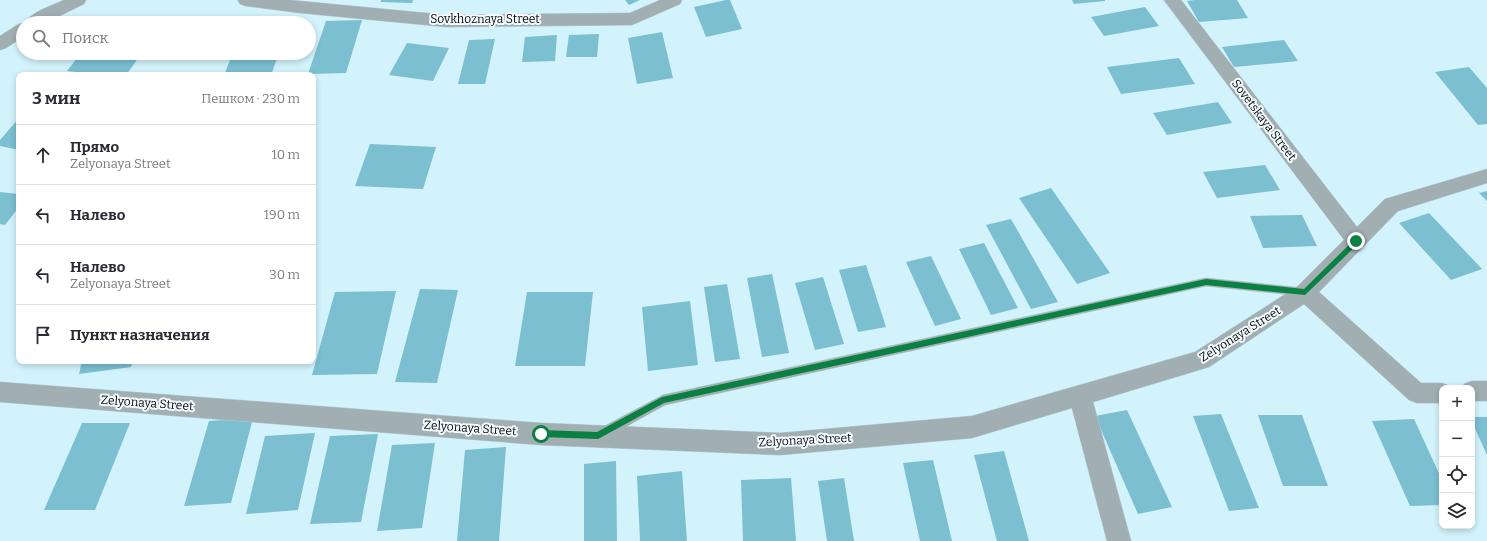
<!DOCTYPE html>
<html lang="ru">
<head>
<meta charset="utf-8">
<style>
  body { margin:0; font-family:Bitter,serif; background:#f7f7f7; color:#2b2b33 }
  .controls { position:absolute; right:12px; bottom:12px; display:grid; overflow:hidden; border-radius:8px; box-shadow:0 2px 6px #0003 }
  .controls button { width:36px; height:36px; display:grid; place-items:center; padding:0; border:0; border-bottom:1px solid #e1e1e2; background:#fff; color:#2b2b33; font:20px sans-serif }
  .stop { position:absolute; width:12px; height:12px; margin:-9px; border:3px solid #0b8043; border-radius:50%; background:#fff }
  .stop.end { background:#0b8043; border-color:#fff; box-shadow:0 1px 4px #0008 }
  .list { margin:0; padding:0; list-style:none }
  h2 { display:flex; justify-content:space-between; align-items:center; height:52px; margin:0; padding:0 16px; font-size:17px }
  h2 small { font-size:13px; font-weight:400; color:#7c7c81 }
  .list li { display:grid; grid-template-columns:26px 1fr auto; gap:12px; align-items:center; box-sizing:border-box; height:60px; padding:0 16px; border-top:1px solid #e1e1e2 }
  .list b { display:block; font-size:15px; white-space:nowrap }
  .list p { margin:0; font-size:13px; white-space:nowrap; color:#7c7c81 }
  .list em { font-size:13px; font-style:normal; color:#7c7c81 }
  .icon { flex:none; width:22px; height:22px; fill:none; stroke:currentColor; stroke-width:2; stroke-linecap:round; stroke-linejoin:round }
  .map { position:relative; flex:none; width:1487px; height:541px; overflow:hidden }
  .search { position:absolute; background:#fff; box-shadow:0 2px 6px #0003; left:16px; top:16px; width:300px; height:44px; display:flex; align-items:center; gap:10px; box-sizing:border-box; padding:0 14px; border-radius:22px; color:#7c7c81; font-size:15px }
  .panel { position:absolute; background:#fff; box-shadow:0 2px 6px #0003; left:16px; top:72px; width:300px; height:292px; border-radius:8px }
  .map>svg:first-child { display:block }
</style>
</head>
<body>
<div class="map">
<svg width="1487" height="541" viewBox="0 0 1487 541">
  <rect width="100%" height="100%" fill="#d2f2fc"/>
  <path fill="#7bbfd1" d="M381,0H413L412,3L381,2Z
    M625,0H640L629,5Z
    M726,0H730L742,29L706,37L694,7Z
    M1072,0H1105V1L1074,4Z
    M1195,0H1237L1248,18L1199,22L1187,1Z
    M1145,7L1159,26L1104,36L1091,17Z
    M362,20L346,73L308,74L326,21Z
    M291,21L290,23H256V22Z
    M662,32L673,78L637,84L628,38Z
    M599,34L597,57H566L569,35Z
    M557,35L555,61L522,62L525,37Z
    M495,39L485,84H458L469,40Z
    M1284,40L1298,61L1234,67L1222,47Z
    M407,43L449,48L433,81L389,75Z
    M81,53H142L126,75H99L67,71Z
    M233,53H279L271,75H224Z
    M1179,58L1195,84L1121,94L1107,67Z
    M1469,67L1487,88V124L1478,125L1435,72Z
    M1218,102L1232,123L1167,135L1153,113Z
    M19,118V150L0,146V140Z
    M370,144L436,147L423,189L355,186Z
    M1265,165L1280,190L1217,198L1203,172Z
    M1051,188L1110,273L1077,284L1019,198Z
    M1487,191V201L1479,193Z
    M0,192L19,194V207L5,225L0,224Z
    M1429,213L1482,269L1451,280L1399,223Z
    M1302,215L1317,246L1263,248L1250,216Z
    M1011,219L1058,302L1031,309L986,225Z
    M984,243L1018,308L991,315L959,249Z
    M931,256L961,319L935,326L906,262Z
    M866,265L886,327L858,332L839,270Z
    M772,274L789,353L762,357L747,278Z
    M823,277L844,344L815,350L795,283Z
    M727,284L740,359L715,362L704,287Z
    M420,289L458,290L437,383L395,382Z
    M396,291L377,374L312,375L335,292Z
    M527,292H593L585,366H515Z
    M690,301L698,365L648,371L642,307Z
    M82,361H133L131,367L79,374Z
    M1127,410L1172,507L1138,514L1095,416Z
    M1221,414L1259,508L1229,511L1193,416Z
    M1258,415H1302L1328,486H1283Z
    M1472,417H1487V455L1472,422Z
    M253,418L231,503L184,506L209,421Z
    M1414,419L1442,480V505L1410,506L1372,421Z
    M82,423H130L95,510H44Z
    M315,433L298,510L246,514L265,436Z
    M378,434L361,522L310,524L330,436Z
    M435,443L422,528L377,531L392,445Z
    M506,447L499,541H457L465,450Z
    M1004,451L1029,541H997L974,455Z
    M933,460L952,541H920L903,463Z
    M616,461L617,541H584V464Z
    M682,471L687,541H640L637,476Z
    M791,478L796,541H743L741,480Z
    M844,478L854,541H827L818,481Z"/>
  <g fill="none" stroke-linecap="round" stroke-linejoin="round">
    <defs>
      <path id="service" d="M1206,278L1303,288L1307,289L1308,292L1307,295L1303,296L1206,286L665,405L609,436L605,437L601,436L599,432L601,428L663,395Z"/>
      <path id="minor" d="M64,0H86L84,4L45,23H25C32,11 52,6 64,0Z
        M238,0H289L447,15L630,13L660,0H682L680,4L632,25L447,27L300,13L246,6L240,4Z
        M1164,0H1181L1357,227L1385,199L1487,169V183L1398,211L1319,292L1421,383H1442L1450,386L1451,388H1442V403H1417L1409,400L1304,304L1209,367L1093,402L1131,541H1107L1072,408L972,438L780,455L541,445L0,402V382L541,423L780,433L972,416L1195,352L1298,286L1344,240Z
        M23,23V37L6,48L0,50V36L17,25Z
        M1472,381H1487V401H1472V388H1462L1464,384Z"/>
    </defs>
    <use href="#service" stroke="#b1ced6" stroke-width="1"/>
    <use href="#minor" stroke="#b1ced6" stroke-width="1"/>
    <use href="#service" fill="#a1aeb2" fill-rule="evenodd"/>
    <use href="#minor" fill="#a1aeb2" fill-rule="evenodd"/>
  </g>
  <path fill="#0b8043" d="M1356,238L1359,241V243L1305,295L1206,285L664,403L598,439L541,437L537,434L541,430L597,432L662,397L1206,279L1304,289Z"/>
  <g text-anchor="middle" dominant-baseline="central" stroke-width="4" stroke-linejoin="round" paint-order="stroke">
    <g font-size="12" fill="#040e11" stroke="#f4fafc">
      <text x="485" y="19">Sovkhoznaya Street</text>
      <text transform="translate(1264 120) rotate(53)">Sovetskaya Street</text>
      <text transform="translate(1240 334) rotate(-32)">Zelyonaya Street</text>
      <text transform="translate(147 403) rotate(4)">Zelyonaya Street</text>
      <text transform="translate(470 428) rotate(4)">Zelyonaya Street</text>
      <text transform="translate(805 440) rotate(-3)">Zelyonaya Street</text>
    </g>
  </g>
</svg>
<div class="controls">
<button>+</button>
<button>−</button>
<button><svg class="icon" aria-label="locate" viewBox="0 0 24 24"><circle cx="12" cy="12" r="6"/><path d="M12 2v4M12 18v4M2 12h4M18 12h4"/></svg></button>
<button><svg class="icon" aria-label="layers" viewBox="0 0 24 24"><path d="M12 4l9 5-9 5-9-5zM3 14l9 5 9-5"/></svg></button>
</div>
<div class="stop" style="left:541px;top:434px"></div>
<div class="stop end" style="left:1356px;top:241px"></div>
<div class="search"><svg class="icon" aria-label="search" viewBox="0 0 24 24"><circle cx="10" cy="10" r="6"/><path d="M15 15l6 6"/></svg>Поиск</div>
<section class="panel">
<h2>3 мин<small>Пешком · 230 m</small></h2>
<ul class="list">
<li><svg class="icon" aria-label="ahead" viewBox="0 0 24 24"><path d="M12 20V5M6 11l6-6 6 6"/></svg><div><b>Прямо</b><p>Zelyonaya Street</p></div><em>10 m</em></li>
<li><svg class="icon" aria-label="left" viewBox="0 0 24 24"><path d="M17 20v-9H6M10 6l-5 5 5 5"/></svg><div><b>Налево</b></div><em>190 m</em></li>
<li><svg class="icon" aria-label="left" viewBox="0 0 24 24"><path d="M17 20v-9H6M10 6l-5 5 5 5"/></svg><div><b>Налево</b><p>Zelyonaya Street</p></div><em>30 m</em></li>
<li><svg class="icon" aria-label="arrive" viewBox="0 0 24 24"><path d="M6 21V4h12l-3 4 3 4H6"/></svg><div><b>Пункт назначения</b></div></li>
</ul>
</section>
</div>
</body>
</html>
